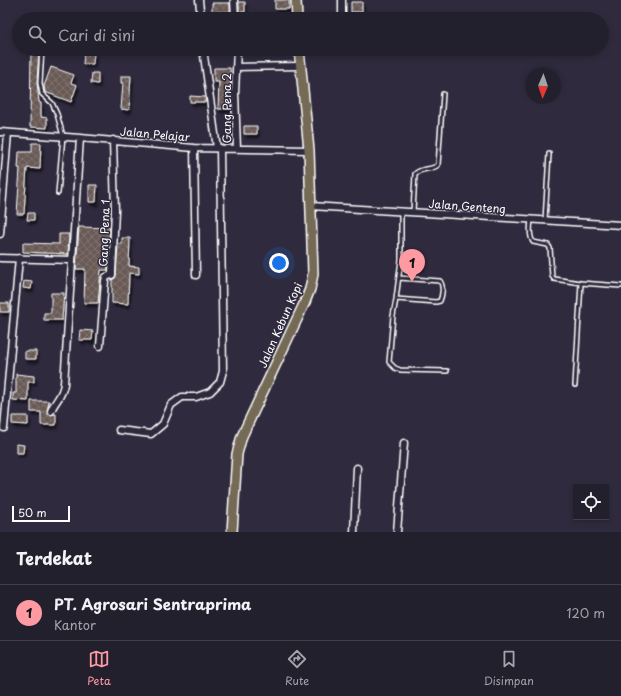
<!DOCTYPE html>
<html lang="id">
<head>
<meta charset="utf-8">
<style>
  body { margin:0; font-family:"Playpen Sans",sans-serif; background:#2f2d3a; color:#f1f3f6 }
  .controls { position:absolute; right:12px; bottom:12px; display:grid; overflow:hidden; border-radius:0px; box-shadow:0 2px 6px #0003 }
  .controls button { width:36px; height:36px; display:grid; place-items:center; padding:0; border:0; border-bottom:1px solid #403e4a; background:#23202e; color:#f1f3f6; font:20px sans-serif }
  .compass { position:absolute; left:525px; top:68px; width:36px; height:36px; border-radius:50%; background:#23202e; box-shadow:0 2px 6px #0003; rotate:182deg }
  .scale { position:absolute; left:12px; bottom:10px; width:58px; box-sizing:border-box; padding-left:4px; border:2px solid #fff; border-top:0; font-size:11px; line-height:14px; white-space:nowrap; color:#fff; -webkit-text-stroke:3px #2f2a3d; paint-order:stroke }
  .you { position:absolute; left:279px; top:263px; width:14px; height:14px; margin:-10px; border:3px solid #fff; border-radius:50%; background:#1a73e8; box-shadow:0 0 0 6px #1a73e833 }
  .badge { display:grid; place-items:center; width:26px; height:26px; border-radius:50%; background:#ff9aa2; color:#111; font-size:13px; font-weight:700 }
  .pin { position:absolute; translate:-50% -33px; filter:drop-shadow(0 1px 2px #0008) }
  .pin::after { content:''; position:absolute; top:21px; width:14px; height:12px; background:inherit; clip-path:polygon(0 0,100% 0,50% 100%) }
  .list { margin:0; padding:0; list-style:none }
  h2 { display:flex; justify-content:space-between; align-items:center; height:52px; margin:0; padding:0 16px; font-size:17px }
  h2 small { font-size:13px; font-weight:400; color:#a3a3aa }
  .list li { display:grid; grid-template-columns:26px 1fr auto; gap:12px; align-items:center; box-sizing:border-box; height:56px; padding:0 16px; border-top:1px solid #403e4a }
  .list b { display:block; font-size:15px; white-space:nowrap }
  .list p { margin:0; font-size:13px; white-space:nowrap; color:#a3a3aa }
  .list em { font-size:13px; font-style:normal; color:#a3a3aa }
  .icon { flex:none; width:22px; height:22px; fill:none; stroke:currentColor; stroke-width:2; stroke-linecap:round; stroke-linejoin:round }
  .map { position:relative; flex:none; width:621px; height:532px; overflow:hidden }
  .search { position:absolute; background:#23202e; box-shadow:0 2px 6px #0003; left:12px; right:12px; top:12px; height:44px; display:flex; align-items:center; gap:10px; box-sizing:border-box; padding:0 14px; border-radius:22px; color:#a3a3aa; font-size:15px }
  .sheet { height:108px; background:#23202e }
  nav { display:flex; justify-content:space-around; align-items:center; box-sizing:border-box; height:56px; border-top:1px solid #403e4a; background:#23202e; font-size:11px; color:#a3a3aa }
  nav a { display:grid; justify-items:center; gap:2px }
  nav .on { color:#ff9aa2 }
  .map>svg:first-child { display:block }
</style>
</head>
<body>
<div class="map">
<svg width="621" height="532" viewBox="0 0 621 532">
  <defs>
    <pattern id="building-cross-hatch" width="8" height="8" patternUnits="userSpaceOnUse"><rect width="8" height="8" fill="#695a57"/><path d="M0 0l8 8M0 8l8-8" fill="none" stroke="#807370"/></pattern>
    <filter id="shadow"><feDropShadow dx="2" dy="3.5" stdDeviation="1" flood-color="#0009"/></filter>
  </defs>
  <rect width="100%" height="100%" fill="#2f2a3d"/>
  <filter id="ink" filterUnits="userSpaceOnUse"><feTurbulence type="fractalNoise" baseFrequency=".025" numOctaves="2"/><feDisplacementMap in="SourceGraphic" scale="8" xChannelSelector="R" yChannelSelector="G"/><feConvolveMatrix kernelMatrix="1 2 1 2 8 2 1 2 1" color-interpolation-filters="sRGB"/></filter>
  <g filter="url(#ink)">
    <path fill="url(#building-cross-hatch)" stroke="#fff" filter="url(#shadow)" d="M275,0H289V9H275Z
      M239,2H245V12H239Z
      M351,2H362V12H351Z
      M212,3H230V12H212Z
      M31,49H39L37,83L39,102L41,103V117L47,118V128L30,127Z
      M84,53H94L93,64H83Z
      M51,67L74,75L71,83L77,85L71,102L45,92L44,86Z
      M214,68H230L231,109H218L219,82H214Z
      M92,73H98V84L91,83Z
      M121,76H131L129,110L121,109L123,83H121Z
      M190,96L205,97L206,102H190Z
      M244,126H257V134H244Z
      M32,143H41L40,169L27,168L24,214H17L20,168H18L19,152H32Z
      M89,185H97L96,202H89Z
      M28,213H34V220H27Z
      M79,227L110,228L108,270H101L98,303H84L85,269H76Z
      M59,234H69L68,254L23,252V243L59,244Z
      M122,238H130L129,266L139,267V274L129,273L128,304L112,303V280L115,278L116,275L118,244H122Z
      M24,281L32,282L31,289L23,288Z
      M51,293H64L62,320H44V313H51Z
      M0,303H9V312H0Z
      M80,330L93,331L92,340H79Z
      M25,351H36V359H25Z
      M16,374L34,376V382H28V401L13,400V393H16Z
      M31,401H49L47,412L50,415L56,414V425H41V412H31Z
      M12,416H28V425L12,424Z
      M16,444L24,445L23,453H16Z"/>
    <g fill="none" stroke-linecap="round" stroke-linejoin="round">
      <defs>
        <path id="service" d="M42,49L40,83L42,94L52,103L57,114L63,136L58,193
          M401,212V260L396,299L393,316L389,362L395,368L400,370L447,371
          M413,212L415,174C421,167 431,171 438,165L443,94
          M531,220C530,227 529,236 533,242L548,245L550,248L552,276L554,279L581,283L575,385
          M545,220L549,154
          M581,283L621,286
          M396,299L436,302L440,301C442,296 444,286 440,281L399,278"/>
        <path id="minor" d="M199,0L201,19
          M234,0L235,19
          M342,0V16L344,18H384
          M203,49L217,148
          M237,49L235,93L237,149
          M236,67L300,66
          M0,132L80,138L194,148L309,150
          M194,148L196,275
          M311,206L621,225
          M0,234L8,133
          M0,258L72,260
          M100,346L105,281L106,277L112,275V272L115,211L113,140
          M51,411C55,400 62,398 64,384L80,138
          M4,428L19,258
          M119,430L151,434L163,424L171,405L182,397H196L210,392L220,382L223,371L220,148
          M354,532L357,468
          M397,532L404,443"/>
        <path id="primary" d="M296,0L297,19
          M232,532L237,454L242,436L305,302L310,289L313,274L309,150L299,49"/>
      </defs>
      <use href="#service" stroke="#fff" stroke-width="6"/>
      <use href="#minor" stroke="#fff" stroke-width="9"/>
      <use href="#primary" stroke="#fff" stroke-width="12"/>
      <use href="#service" stroke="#2f2a3d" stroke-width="3"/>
      <use href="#minor" stroke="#2f2a3d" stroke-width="6"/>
      <use href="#primary" stroke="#746b55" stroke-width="9"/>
    </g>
  </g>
  <g text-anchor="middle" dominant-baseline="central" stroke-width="3" stroke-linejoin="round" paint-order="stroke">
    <g font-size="11" fill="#fff" stroke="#2f2a3d">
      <text transform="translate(226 108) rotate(-90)">Gang Pena 2</text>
      <text transform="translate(155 134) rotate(5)">Jalan Pelajar</text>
      <text transform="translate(467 206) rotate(4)">Jalan Genteng</text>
      <text transform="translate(104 233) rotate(-88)">Gang Pena 1</text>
      <text transform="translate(280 325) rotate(-66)">Jalan Kebun Kopi</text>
    </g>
  </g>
</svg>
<div class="controls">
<button><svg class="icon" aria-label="locate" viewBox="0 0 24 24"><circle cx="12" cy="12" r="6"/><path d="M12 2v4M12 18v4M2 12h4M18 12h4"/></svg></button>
</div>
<svg class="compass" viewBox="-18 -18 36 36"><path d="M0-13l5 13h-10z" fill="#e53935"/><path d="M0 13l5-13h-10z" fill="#a3a3aa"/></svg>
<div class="scale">50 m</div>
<div class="you"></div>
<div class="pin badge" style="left:412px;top:282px">1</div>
<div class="search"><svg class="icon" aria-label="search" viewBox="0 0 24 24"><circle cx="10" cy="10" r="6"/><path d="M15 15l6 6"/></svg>Cari di sini</div>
</div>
<section class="sheet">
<h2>Terdekat<small></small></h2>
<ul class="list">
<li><span class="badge">1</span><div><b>PT. Agrosari Sentraprima</b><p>Kantor</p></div><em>120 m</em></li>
</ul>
</section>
<nav>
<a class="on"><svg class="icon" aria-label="map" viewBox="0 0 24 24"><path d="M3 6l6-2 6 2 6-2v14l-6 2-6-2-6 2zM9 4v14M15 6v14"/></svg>Peta</a>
<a><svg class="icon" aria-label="directions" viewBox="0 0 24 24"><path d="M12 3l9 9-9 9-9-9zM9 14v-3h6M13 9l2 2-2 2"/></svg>Rute</a>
<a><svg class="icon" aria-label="saved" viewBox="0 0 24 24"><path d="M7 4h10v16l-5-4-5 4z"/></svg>Disimpan</a>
</nav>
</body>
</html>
